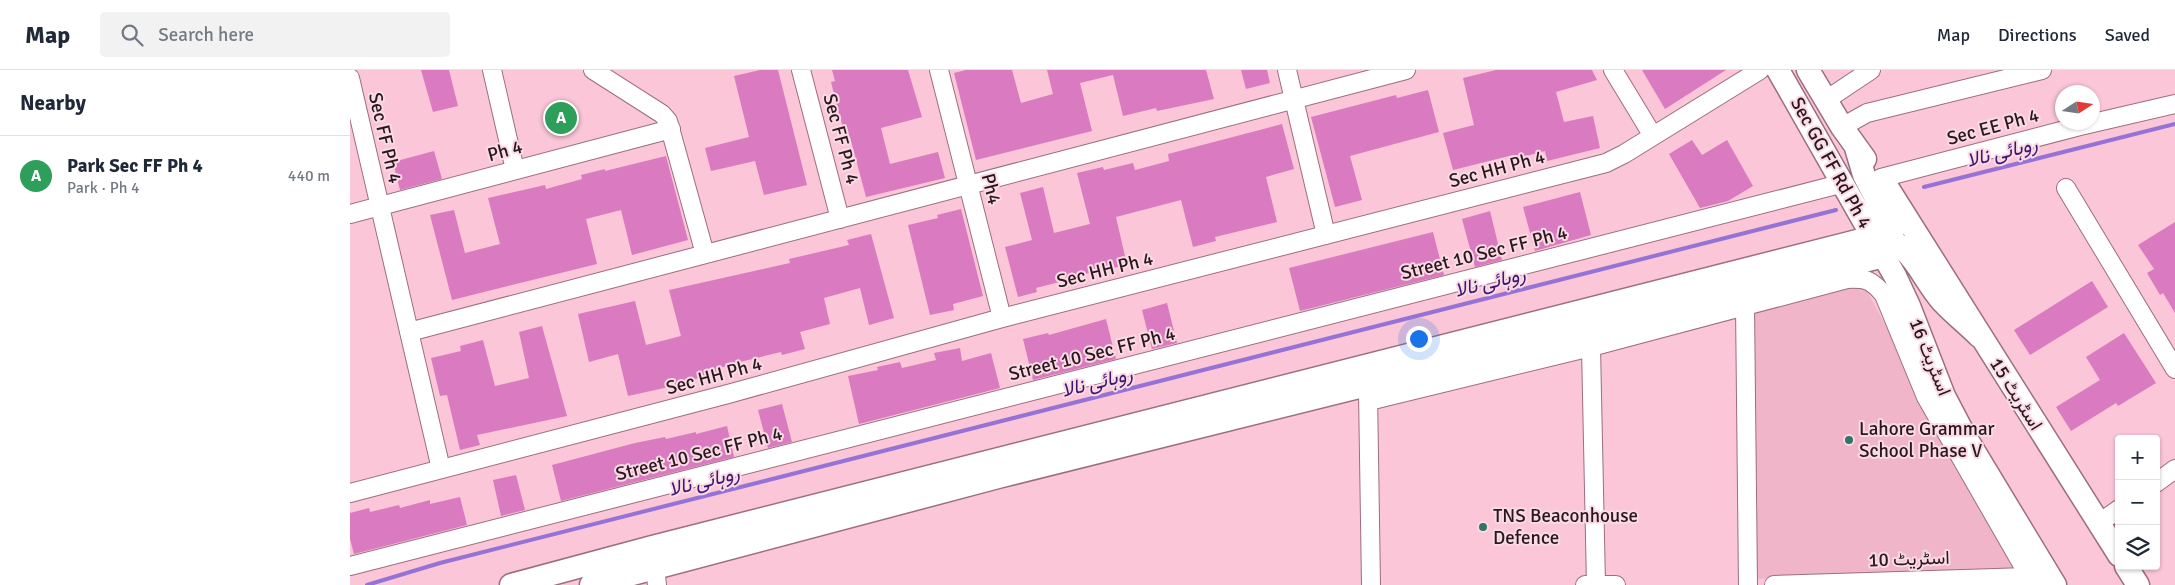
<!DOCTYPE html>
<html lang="en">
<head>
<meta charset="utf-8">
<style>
  body { margin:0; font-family:Signika,Vazirmatn,sans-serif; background:#f2f2f3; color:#1f2937 }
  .controls { position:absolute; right:15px; bottom:15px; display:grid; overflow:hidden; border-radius:5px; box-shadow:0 1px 4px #0004 }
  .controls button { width:45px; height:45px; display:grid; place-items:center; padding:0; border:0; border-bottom:1px solid #e0e1e3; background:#fff; color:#1f2937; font:25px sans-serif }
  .compass { position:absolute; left:1705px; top:15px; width:45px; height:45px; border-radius:50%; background:#fff; box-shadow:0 1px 4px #0004; rotate:78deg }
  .you { position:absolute; left:1068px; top:268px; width:18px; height:18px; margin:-12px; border:4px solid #fff; border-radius:50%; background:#1a73e8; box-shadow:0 0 0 8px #1a73e833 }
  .badge { display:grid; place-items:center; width:32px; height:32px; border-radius:50%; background:#317467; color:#fff; font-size:16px; font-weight:700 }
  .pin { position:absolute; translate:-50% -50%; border:2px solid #fff; box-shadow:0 1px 5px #0006 }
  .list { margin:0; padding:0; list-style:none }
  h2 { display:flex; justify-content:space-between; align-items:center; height:65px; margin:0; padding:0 20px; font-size:21px }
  h2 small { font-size:16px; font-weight:400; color:#747a83 }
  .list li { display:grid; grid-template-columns:32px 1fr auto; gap:15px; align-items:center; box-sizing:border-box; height:80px; padding:0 20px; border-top:1px solid #e0e1e3 }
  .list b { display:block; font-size:19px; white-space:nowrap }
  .list p { margin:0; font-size:16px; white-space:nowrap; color:#747a83 }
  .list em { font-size:16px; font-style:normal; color:#747a83 }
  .icon { flex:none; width:28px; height:28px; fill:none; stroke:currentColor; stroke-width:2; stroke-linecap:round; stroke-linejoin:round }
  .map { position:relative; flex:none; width:1825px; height:515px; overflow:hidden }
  header { display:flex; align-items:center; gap:30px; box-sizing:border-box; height:70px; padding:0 25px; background:#fff; border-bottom:1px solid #e0e1e3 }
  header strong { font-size:24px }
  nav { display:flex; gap:28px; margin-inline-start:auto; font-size:18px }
  .search { width:350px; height:45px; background:#f2f2f3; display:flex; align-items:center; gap:12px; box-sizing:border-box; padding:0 18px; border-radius:5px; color:#747a83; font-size:19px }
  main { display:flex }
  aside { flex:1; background:#fff }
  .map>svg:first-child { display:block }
</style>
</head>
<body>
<header>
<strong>Map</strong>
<div class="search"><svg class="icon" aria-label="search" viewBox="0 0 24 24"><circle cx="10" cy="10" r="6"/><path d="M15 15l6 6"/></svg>Search here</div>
<nav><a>Map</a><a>Directions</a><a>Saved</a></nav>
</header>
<main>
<aside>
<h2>Nearby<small></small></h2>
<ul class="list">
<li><span class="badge" style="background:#2e9e5b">A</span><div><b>Park Sec FF Ph 4</b><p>Park · Ph 4</p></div><em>440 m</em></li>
</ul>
</aside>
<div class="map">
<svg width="1825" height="515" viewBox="0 0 1825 515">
  <rect width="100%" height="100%" fill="#fbc6d7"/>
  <path fill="#f0b5c8" d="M1513,214L1671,503L1401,509L1399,237Z"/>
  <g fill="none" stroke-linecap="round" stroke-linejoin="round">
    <path stroke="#9573d6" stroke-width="4" d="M1574,117L1825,54
      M17,515L90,493L1486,140"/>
  </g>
  <path fill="#da7ac0" d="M71,0H99L108,36L83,42Z
    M410,0H428L457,115L414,125L405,91L361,101L355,78L399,67L384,6Z
    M482,0H558L572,47L531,58L540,94L588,82L595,108L516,127L500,67L496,68L488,40L481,12L485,11Z
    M616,0H662L671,33L703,24L697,0H856L864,29L807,41L806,38L773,46L763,5L730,13L742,61L626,90L604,3Z
    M891,0H917L920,13L896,19Z
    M1146,0H1242L1247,10L1206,22L1214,52L1243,46L1250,78L1197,91L1195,81L1164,89L1163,85L1103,100L1093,63L1124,55L1113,8Z
    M1292,0H1376L1315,39Z
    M1078,20L1089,62L1000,86L1012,130L985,137L961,47L1046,25L1047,28Z
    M932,54L944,99L916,107L927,152L865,167L866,171L843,177L831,130L766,147L777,195L716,208L717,210L686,218L687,222L668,227L655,177L682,170L670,123L693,117L704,163L740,154L727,103L753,97L754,100L783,93L785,100L819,91L818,84Z
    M1342,70L1352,85L1377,70L1403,116L1378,131L1350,138L1319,84Z
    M84,81L92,109L50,120L43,92Z
    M316,86L338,170L282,185L271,140L236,149L247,194L102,230L80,145L104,140L115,183L150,174L138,128L195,115L196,119L232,109L231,105L255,99V101Z
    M1230,122L1241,165L1185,181L1173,137Z
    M611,139L633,226L603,234L604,240L580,245L558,155L588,148L587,145Z
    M1140,141L1152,190L1125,197L1112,149Z
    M1825,152V243L1813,223L1810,225L1797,203L1804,199L1788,175Z
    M1083,162L1094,205L950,241L939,198Z
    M521,164L544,248L519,255L510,218L474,228L480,254L450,262L455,279L432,285L431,282L394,291L366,299L367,304L336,311L337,313L278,326L268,284L239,292L228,244L285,231L296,275L331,266L319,220L440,193L439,189L499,175L497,170Z
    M1742,211L1758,237L1680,285L1664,260Z
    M817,233L827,273L802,279L792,240Z
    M756,249L766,289L683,310L673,269L698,263L699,265Z
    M192,256L217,346L127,365L130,375L110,380L97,325L90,326L81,288L111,281L110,276L133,270L145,316L179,308L169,262Z
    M1774,263L1806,313L1768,336L1766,333L1721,361L1706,337L1750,310L1736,287Z
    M610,278L612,291L641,283L650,318L509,354L498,306L528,300L527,297L550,292L552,298L586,290L584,283Z
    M432,334L442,372L418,378L408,340Z
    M377,356L384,387L211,431L202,395L285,373L315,367L316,369L346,362V364Z
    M166,405L175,440L151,446L143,410Z
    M110,427L117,455L4,484L0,469V443L19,438L20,442L49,435L50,438L80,430V434Z"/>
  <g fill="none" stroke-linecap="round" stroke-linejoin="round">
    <defs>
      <path id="minor" d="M142,0L165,100
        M243,0L312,44L318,51L355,184
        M451,0L490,149
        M589,0L652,248
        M937,0L976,165
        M1263,0L1303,66
        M0,8L91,399
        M1476,30L1521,0
        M1492,57L1517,43L1692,0
        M1531,108L1730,56L1825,34
        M1716,118L1825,299
        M0,144L321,59
        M1395,235L1398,515
        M59,262L1056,0
        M1241,277L1246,515
        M1018,321L1021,515
        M1019,331L1241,277L1497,209C1516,208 1522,210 1534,225L1576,327L1684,515
        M1806,413L1825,399
        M0,423L378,324L652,248L1256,93L1274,84L1410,0
        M1748,454L1769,439
        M0,496L1494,113
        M305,497L307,515
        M1235,515H1266
        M1424,515L1678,507L1685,501"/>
      <path id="major" d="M1428,0L1545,206L1559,236L1594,326L1616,368L1705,515
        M1458,0L1492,57L1515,89
        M1539,120L1769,485
        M1776,496L1788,515
        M161,515L302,477L1523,167C1558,165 1572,209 1592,231C1603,243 1617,254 1629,266
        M241,515L648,407L1534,186L1540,177L1543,160L1514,105L1506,78"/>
    </defs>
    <use href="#minor" stroke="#9d6e7e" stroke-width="20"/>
    <use href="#major" stroke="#9d6e7e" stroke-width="25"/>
    <use href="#minor" stroke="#fff" stroke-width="18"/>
    <use href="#major" stroke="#fff" stroke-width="22"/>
  </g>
  <g fill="#317467" stroke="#fadae4" stroke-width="2">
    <circle cx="1499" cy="370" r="5"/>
    <circle cx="1133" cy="457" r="5"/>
  </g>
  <g text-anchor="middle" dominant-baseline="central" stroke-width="4" stroke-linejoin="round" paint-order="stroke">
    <g font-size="19" fill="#29171d" stroke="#fadae4">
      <text transform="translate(1643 57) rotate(-15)">Sec EE Ph 4</text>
      <text transform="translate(35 68) rotate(77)">Sec FF Ph 4</text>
      <text transform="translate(491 69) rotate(75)">Sec FF Ph 4</text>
      <text transform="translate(155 81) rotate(-15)">Ph 4</text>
      <text transform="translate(1481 93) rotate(61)">Sec GG FF Rd Ph 4</text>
      <text transform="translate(1147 99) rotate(-15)">Sec HH Ph 4</text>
      <text transform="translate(641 119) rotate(76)">Ph4</text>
      <text transform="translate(1134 183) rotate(-14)">Street 10 Sec FF Ph 4</text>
      <text transform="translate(755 200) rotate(-14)">Sec HH Ph 4</text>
      <text transform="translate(742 284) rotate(-14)">Street 10 Sec FF Ph 4</text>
      <text transform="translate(1580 287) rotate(68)">اسٹریٹ 16</text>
      <text transform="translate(364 306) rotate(-15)">Sec HH Ph 4</text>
      <text transform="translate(1666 324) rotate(58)">اسٹریٹ 15</text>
      <text transform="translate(349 384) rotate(-14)">Street 10 Sec FF Ph 4</text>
      <text transform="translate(1559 489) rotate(-2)">اسٹریٹ 10</text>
    </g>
    <g font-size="19" fill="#29171d" stroke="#fadae4" text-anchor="start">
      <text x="1509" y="359">Lahore Grammar<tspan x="1509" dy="22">School Phase V</tspan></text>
      <text x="1143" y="446">TNS Beaconhouse<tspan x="1143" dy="22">Defence</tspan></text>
    </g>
    <g font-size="20" font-style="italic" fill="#3e1770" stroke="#fadae4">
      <text transform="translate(1652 82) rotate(-14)">روہائی نالا</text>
      <text transform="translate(1140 212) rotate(-14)">روہائی نالا</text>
      <text transform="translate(747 312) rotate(-14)">روہائی نالا</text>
      <text transform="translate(354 411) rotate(-14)">روہائی نالا</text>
    </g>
  </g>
</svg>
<div class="controls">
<button>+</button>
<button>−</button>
<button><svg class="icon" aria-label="layers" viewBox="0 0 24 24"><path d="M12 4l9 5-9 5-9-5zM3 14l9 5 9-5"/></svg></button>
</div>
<svg class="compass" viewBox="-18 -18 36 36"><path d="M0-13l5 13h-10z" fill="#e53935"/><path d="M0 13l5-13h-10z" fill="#747a83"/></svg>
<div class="you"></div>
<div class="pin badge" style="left:211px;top:48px;background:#2e9e5b">A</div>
</div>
</main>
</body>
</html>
